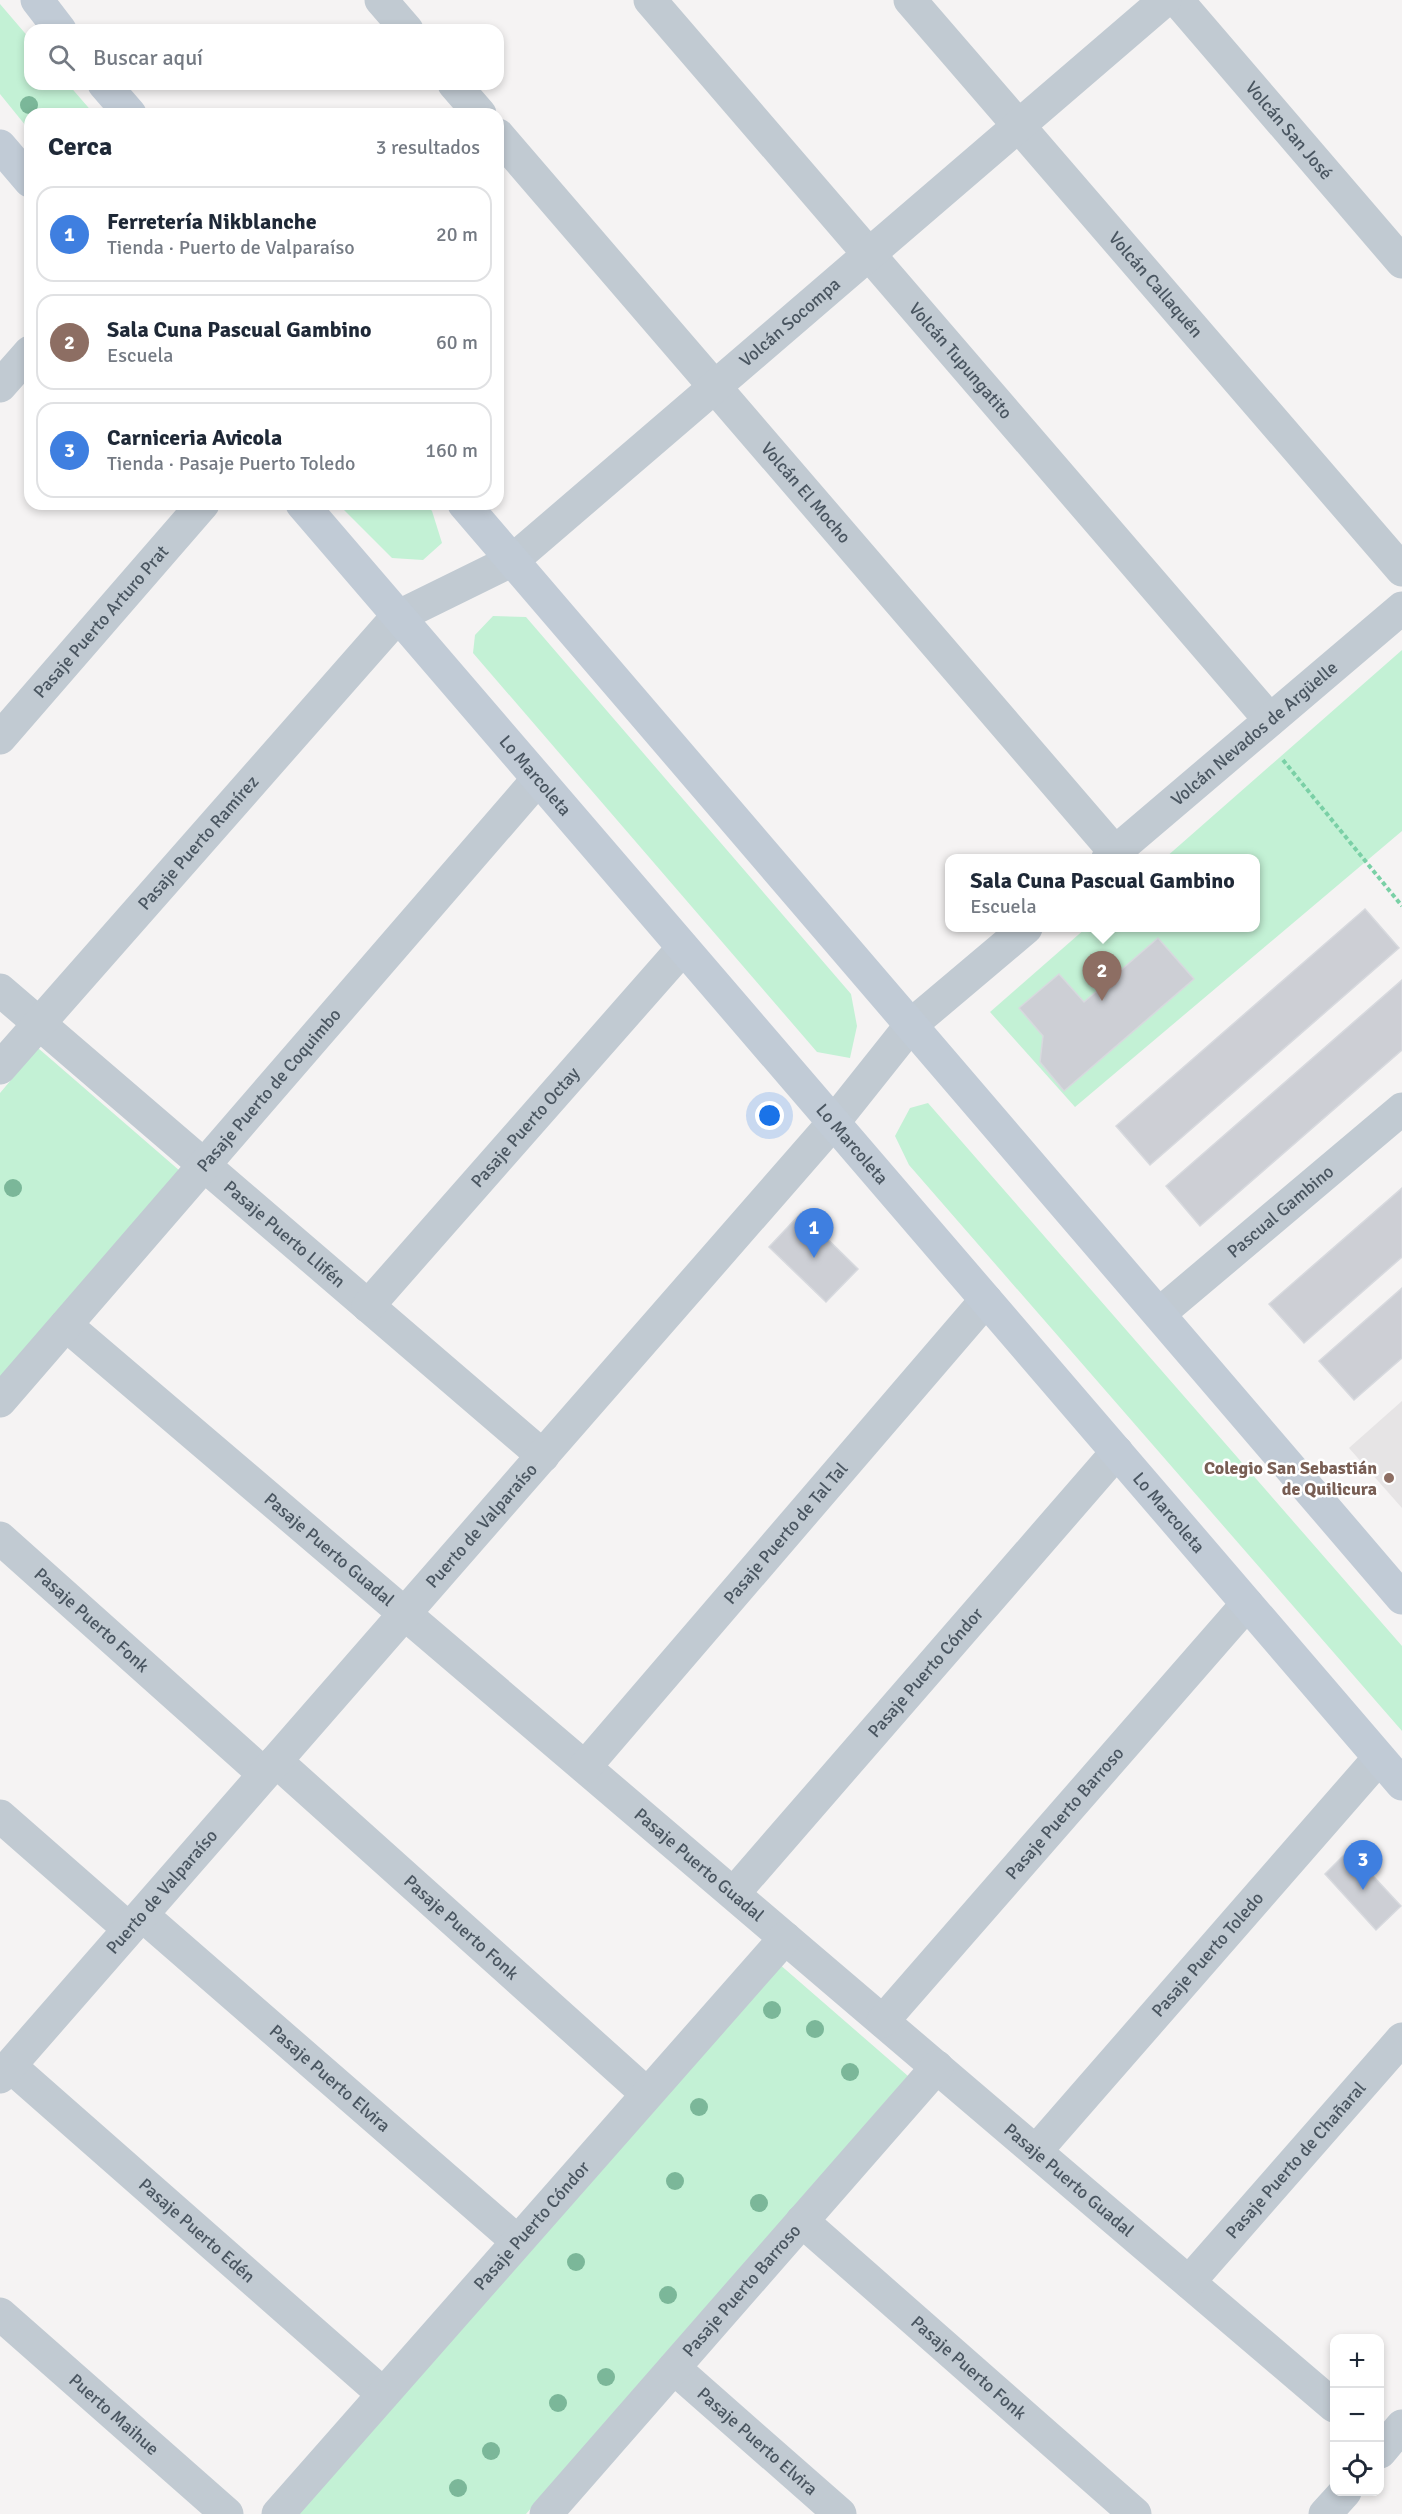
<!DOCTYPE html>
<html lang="es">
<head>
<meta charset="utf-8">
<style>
  body { margin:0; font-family:Signika,sans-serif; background:#f6f6f7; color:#1f2937 }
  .controls { position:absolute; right:18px; bottom:18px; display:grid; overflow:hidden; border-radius:12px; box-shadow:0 3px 9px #0003 }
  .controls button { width:54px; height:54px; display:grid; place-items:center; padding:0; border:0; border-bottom:2px solid #e0e1e3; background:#fff; color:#1f2937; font:30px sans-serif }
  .you { position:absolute; left:770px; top:1116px; width:21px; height:21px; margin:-15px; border:4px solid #fff; border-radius:50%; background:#1a73e8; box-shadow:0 0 0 9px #1a73e833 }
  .badge { display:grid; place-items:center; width:39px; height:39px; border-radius:50%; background:#1a73e8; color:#fff; font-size:20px; font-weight:700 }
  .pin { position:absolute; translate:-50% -50px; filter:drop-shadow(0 2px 3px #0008) }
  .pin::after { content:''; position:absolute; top:32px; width:21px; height:18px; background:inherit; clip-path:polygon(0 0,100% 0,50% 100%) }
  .popup { position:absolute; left:945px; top:854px; width:315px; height:78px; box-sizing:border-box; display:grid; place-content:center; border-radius:12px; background:#fff; filter:drop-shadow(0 2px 4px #0005); font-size:20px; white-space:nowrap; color:#747a83 }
  .popup b { font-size:22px; color:#1f2937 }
  .popup::after { content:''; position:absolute; left:50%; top:100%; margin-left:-12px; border:12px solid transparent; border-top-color:#fff }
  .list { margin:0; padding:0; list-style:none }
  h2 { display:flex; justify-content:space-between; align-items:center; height:78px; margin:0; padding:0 24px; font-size:26px }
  h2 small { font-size:20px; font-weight:400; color:#747a83 }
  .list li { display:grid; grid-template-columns:39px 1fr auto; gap:18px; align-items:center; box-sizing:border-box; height:96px; margin:0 12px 12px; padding:0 12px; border:2px solid #e0e1e3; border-radius:18px }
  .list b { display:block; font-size:22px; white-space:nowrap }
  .list p { margin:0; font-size:20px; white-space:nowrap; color:#747a83 }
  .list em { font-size:20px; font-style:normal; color:#747a83 }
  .icon { flex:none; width:33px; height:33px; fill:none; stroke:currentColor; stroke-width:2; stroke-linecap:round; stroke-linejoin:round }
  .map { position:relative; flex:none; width:1402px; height:2514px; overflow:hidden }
  .search { position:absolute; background:#fff; box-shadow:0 3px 9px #0003; left:24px; top:24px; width:480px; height:66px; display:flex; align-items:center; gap:15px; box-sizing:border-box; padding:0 21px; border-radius:18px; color:#747a83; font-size:22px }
  .panel { position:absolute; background:#fff; box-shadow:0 3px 9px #0003; left:24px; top:108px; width:480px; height:402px; border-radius:18px }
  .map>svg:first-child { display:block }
</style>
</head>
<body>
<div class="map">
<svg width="1402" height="2514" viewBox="0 0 1402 2514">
  <rect width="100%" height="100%" fill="#f5f3f3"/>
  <path fill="#e6e4e5" d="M1402,1401V1508L1349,1448Z"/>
  <path fill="#c3f1d5" d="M0,4L30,39V84H68L94,114H30V131L0,94Z
    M338,504H426L432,511L442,543L423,560L392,558Z
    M493,616L526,617L851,994L857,1026L850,1058L817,1052L473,653L475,635Z
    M1402,650V831L1075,1107L990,1012L1086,928H1255V858H1165Z
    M38,1048L180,1171L0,1379V1093Z
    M928,1103L1402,1646V1731L909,1165L895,1136L910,1108Z
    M778,1963L908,2076L526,2514H298Z"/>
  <path fill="#cdcfd5" stroke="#d7d9de" stroke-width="1.5" d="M1365,909L1399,948L1150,1165L1116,1126Z
    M1158,938L1194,979L1064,1091L1040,1062L1043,1036L1019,1008L1059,974L1084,1002Z
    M1402,980V1050L1200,1226L1166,1186Z
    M1402,1188V1257L1304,1343L1269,1304Z
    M801,1213L858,1269L826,1302L769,1247Z
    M1402,1288V1358L1354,1400L1319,1361Z
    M1349,1850L1401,1906L1376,1930L1325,1874Z"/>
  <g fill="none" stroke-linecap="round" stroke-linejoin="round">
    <path stroke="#7ad0a6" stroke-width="4" stroke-dasharray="4.5 3" stroke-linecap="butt" d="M1283,760L1402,906"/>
    <g stroke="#c1cad2" stroke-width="33">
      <path d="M381,0L407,30"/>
      <path id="s1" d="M650,0L1270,720"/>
      <path id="s2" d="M910,0L1402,570"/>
      <path id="s3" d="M1177,0L1402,262"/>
      <path d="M454,84L480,114"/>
      <path id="s4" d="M498,135L1115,852"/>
      <path d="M0,386L30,352"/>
      <path id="s5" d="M0,738L203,504"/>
      <path id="s6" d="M1108,858L1402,608"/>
      <path id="s7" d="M0,990L543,1456"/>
      <path id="s8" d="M0,1068L397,617L513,560L1165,0"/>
      <path id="s9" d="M368,1306L683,948"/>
      <path id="s10" d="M1159,1314L1402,1109"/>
      <path id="s11" d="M66,1325L1334,2406"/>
      <path id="s12" d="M0,1401L538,779"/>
      <path id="s13" d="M0,1538L264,1774"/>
      <path id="s14" d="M276,1761L647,2094"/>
      <path id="s15" d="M585,1767L986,1300"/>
      <path d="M0,1816L129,1929"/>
      <path id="s16" d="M734,1893L1117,1452"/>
      <path id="s17" d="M142,1915L517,2241"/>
      <path id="s18" d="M883,2021L1247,1604"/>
      <path id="s19" d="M10,2066L383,2394"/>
      <path id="s20" d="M0,2077L833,1123L911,1025L1026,928"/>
      <path id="s21" d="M1036,2151L1379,1758"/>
      <path id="s22" d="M802,2221L1135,2514"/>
      <path id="s23" d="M1189,2282L1402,2039"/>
      <path id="s24" d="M0,2314L227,2514"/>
      <path id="s25" d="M674,2368L840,2514"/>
      <path d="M1380,2452L1402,2426"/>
      <path id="s26" d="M278,2514L785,1938"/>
      <path id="s27" d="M546,2514L937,2067"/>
      <path d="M1325,2514L1345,2492"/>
    </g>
    <g stroke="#c1cbd6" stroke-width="33">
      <path d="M37,0L60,30"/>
      <path d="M104,84L130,114"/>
      <path d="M0,146L30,181"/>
      <path id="s28" d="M302,504L1402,1784"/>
      <path d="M464,504L1402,1598"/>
    </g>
  </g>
  <g fill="#7bb799">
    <circle cx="29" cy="105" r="9"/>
    <circle cx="13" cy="1188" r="9"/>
    <circle cx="772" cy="2010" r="9"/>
    <circle cx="815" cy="2029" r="9"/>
    <circle cx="850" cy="2072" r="9"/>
    <circle cx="699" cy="2107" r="9"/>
    <circle cx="675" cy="2181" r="9"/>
    <circle cx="759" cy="2203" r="9"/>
    <circle cx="576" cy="2262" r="9"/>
    <circle cx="668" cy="2295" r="9"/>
    <circle cx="606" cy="2377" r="9"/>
    <circle cx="558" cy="2403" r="9"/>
    <circle cx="491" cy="2451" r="9"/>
    <circle cx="458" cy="2488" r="9"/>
  </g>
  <circle fill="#8d6e63" stroke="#fff" stroke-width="2" cx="1389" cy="1478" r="6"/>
  <g text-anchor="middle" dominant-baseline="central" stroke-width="5" stroke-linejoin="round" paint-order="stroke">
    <g font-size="18" fill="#4a5661" stroke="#fff">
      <text stroke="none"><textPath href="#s3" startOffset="172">Volcán San José</textPath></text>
      <text stroke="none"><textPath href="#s2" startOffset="376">Volcán Callaquén</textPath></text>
      <text stroke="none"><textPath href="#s8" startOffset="1095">Volcán Socompa</textPath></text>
      <text stroke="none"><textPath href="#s1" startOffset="476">Volcán Tupungatito</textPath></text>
      <text stroke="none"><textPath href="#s4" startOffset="472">Volcán El Mocho</textPath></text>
      <text stroke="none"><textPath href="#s5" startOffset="154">Pasaje Puerto Arturo Prat</textPath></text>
      <text stroke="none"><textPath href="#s6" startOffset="192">Volcán Nevados de Argüelle</textPath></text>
      <text stroke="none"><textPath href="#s28" startOffset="358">Lo Marcoleta</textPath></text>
      <text stroke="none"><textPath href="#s8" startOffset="300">Pasaje Puerto Ramírez</textPath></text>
      <text stroke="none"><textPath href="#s12" startOffset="411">Pasaje Puerto de Coquimbo</textPath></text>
      <text stroke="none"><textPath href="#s9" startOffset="238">Pasaje Puerto Octay</textPath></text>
      <text stroke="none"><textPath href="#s28" startOffset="844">Lo Marcoleta</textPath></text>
      <text stroke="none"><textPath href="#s10" startOffset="159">Pascual Gambino</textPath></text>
      <text stroke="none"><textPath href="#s7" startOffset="375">Pasaje Puerto Llifén</textPath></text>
      <text stroke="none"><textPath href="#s28" startOffset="1330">Lo Marcoleta</textPath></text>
      <text stroke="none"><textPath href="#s20" startOffset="732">Puerto de Valparaíso</textPath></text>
      <text stroke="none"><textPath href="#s15" startOffset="308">Pasaje Puerto de Tal Tal</textPath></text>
      <text stroke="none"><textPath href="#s11" startOffset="346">Pasaje Puerto Guadal</textPath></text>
      <text stroke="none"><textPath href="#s13" startOffset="123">Pasaje Puerto Fonk</textPath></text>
      <text stroke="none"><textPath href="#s16" startOffset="292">Pasaje Puerto Cóndor</textPath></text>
      <text stroke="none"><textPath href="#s18" startOffset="276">Pasaje Puerto Barroso</textPath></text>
      <text stroke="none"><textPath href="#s11" startOffset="832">Pasaje Puerto Guadal</textPath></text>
      <text stroke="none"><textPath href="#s20" startOffset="246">Puerto de Valparaíso</textPath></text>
      <text stroke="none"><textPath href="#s14" startOffset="249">Pasaje Puerto Fonk</textPath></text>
      <text stroke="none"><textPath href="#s21" startOffset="261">Pasaje Puerto Toledo</textPath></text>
      <text stroke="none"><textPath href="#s17" startOffset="249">Pasaje Puerto Elvira</textPath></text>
      <text stroke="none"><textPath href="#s23" startOffset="162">Pasaje Puerto de Chañaral</textPath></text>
      <text stroke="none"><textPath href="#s11" startOffset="1318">Pasaje Puerto Guadal</textPath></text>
      <text stroke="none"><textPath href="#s26" startOffset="384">Pasaje Puerto Cóndor</textPath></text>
      <text stroke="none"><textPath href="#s19" startOffset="249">Pasaje Puerto Edén</textPath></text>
      <text stroke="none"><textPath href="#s27" startOffset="297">Pasaje Puerto Barroso</textPath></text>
      <text stroke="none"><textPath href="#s22" startOffset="222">Pasaje Puerto Fonk</textPath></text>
      <text stroke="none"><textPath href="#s24" startOffset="152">Puerto Maihue</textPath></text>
      <text stroke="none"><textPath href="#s25" startOffset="111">Pasaje Puerto Elvira</textPath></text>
    </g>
    <g font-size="18" font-weight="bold" fill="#785e54" stroke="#fff" text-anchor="end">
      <text x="1377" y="1468">Colegio San Sebastián<tspan x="1377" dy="21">de Quilicura</tspan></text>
    </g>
  </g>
</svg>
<div class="controls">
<button>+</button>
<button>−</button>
<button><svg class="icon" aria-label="locate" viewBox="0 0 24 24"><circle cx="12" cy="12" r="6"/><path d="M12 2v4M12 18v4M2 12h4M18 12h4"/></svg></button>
</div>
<div class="you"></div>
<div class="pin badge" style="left:814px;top:1258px;background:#3f7fe0">1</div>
<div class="pin badge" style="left:1102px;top:1001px;background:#8d6e63">2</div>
<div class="popup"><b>Sala Cuna Pascual Gambino</b>Escuela</div>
<div class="pin badge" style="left:1363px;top:1890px;background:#3f7fe0">3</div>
<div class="search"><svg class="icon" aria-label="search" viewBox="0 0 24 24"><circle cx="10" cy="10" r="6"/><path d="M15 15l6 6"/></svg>Buscar aquí</div>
<section class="panel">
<h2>Cerca<small>3 resultados</small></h2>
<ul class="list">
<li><span class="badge" style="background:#3f7fe0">1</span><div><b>Ferretería Nikblanche</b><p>Tienda · Puerto de Valparaíso</p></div><em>20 m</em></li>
<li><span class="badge" style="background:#8d6e63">2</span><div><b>Sala Cuna Pascual Gambino</b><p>Escuela</p></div><em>60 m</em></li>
<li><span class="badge" style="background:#3f7fe0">3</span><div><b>Carniceria Avicola</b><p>Tienda · Pasaje Puerto Toledo</p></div><em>160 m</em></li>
</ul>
</section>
</div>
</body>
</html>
